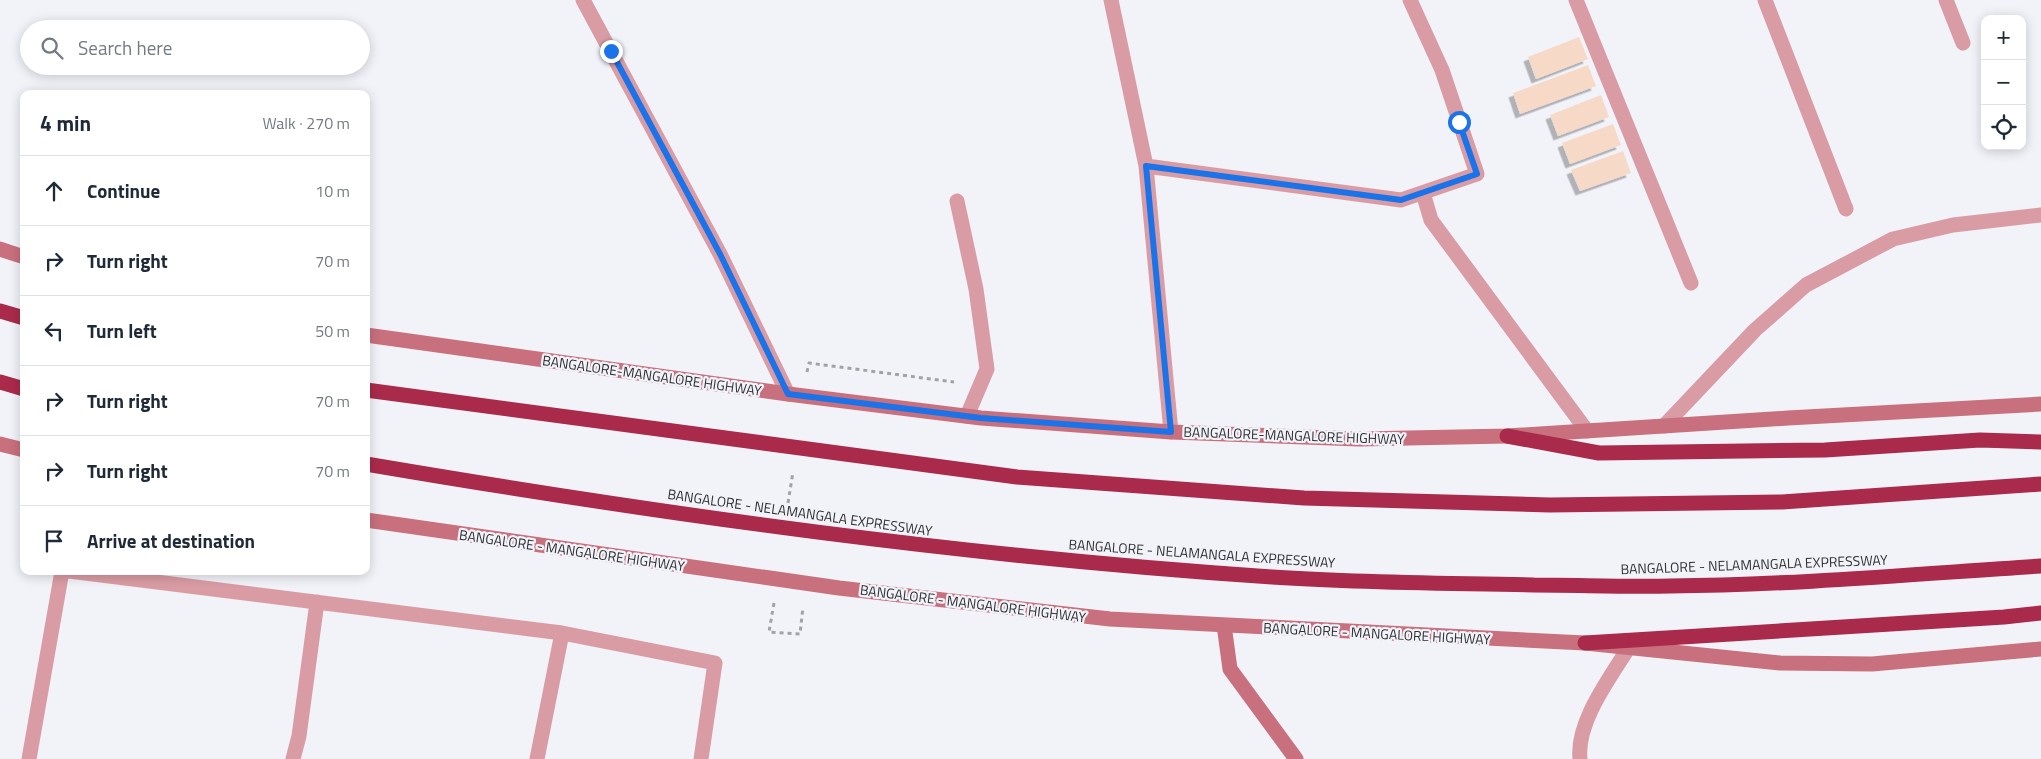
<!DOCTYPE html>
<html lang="en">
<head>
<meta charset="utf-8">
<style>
  body { margin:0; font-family:"Titillium Web",sans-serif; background:#f6f6f7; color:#1f2937 }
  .controls { position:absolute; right:15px; top:15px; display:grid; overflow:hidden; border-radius:10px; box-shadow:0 2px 12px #0003 }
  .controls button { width:45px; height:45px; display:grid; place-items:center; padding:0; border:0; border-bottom:1px solid #e0e1e3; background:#fff; color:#1f2937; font:25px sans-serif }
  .stop { position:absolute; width:15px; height:15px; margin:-11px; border:4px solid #1a73e8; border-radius:50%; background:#fff }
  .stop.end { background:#1a73e8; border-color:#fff; box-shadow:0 1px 5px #0008 }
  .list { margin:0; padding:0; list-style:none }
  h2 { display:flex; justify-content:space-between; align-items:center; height:65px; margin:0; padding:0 20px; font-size:21px }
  h2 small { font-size:16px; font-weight:400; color:#747a83 }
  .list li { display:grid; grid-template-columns:32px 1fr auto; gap:15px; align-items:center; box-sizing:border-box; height:70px; padding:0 20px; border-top:1px solid #e0e1e3 }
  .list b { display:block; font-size:19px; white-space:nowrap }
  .list em { font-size:16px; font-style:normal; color:#747a83 }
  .icon { flex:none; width:28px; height:28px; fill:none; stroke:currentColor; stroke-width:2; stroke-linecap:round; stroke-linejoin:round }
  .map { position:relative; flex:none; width:2041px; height:759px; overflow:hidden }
  .search { position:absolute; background:#fff; box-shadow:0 2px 12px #0003; left:20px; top:20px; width:350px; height:55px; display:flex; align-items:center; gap:12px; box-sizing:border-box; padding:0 18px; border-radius:28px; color:#747a83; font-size:19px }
  .panel { position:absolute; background:#fff; box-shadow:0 2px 12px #0003; left:20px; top:90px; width:350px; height:485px; border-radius:10px }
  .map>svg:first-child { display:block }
</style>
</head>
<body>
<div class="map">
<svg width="2041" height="759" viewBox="0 0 2041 759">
  <defs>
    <filter id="shadow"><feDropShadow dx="-4.5" dy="4.5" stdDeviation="0" flood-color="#0004"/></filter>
  </defs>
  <rect width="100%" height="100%" fill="#f2f3f9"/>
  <path fill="#f7d9c7" filter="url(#shadow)" d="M1579,37L1588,59L1536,79L1528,57Z
    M1588,65L1596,86L1520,114L1513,93Z
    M1601,95L1609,117L1558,136L1550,115Z
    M1613,124L1621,145L1570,164L1562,143Z
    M1623,151L1631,173L1580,191L1571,170Z"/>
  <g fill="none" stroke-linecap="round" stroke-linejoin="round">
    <path stroke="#a2a3a7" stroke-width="3" stroke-dasharray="4 4" stroke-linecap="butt" d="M807,372L809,363L954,382
      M788,503L793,472
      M774,603L769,632L800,634L803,607"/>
    <path stroke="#da9ca4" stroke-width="15" d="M1423,193L1431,220L1587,431
      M957,201L976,289L987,369L967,416
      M1664,426L1755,330L1806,285L1893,239L1953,225L2041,215
      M1580,759C1576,722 1610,678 1629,647"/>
    <path stroke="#da9ca4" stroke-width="15" d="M583,0L720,254L788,394
      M1111,0L1146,166L1171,432
      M1576,0L1691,283
      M1765,0L1846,209
      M1946,0L1963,43
      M1146,166L1401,200L1477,174L1442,70L1410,0
      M69,571L562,633L715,663L701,759
      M29,759L62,571
      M293,759L299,736L317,602
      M537,759L562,633"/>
    <path stroke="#c8707d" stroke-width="15" d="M0,249L24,257
      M366,335L788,394L981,418L1171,432L1359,439L1507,436L1788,418L2041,404
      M0,444L24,450
      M366,520L839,588L1110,619L1585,643L1780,663L1872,664L2041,649
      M1224,625L1230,669L1296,759"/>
    <path stroke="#aa2a4b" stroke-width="15" d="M0,311L24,318
      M0,382L24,389
      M366,390L1017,477L1304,498L1550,505L1782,502L2041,484
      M1507,436L1599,453L1825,450L1980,440L2041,442
      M366,464C666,515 969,557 1272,577C1359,583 1447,583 1534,585C1579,585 1624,587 1670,586C1793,585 1917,574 2041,566
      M1585,643L2004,617L2041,613"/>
  </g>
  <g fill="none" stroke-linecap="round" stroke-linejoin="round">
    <path stroke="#1a73e8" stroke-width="6" d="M611,51L720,254L788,394L981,418L1171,432L1146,166L1401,200L1477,174L1459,122"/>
  </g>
  <g text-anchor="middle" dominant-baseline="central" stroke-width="4.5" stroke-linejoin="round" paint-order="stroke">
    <g font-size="14" fill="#313234" stroke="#f2f3f9">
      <text transform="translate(652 375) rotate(8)">BANGALORE-MANGALORE HIGHWAY</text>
      <text transform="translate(1294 435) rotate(2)">BANGALORE-MANGALORE HIGHWAY</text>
      <text transform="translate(800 512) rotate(8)">BANGALORE - NELAMANGALA EXPRESSWAY</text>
      <text transform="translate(572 550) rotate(8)">BANGALORE - MANGALORE HIGHWAY</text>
      <text transform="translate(1202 553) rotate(4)">BANGALORE - NELAMANGALA EXPRESSWAY</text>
      <text transform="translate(1754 564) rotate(-2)">BANGALORE - NELAMANGALA EXPRESSWAY</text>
      <text transform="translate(973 603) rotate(7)">BANGALORE - MANGALORE HIGHWAY</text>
      <text transform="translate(1377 633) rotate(3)">BANGALORE - MANGALORE HIGHWAY</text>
    </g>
  </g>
</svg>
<div class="controls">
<button>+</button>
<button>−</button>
<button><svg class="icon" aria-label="locate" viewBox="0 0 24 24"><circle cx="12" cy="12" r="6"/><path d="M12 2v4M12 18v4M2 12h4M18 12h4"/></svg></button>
</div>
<div class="stop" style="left:1459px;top:122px"></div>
<div class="stop end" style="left:611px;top:51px"></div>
<div class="search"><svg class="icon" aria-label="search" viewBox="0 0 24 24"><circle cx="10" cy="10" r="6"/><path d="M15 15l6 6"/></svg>Search here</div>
<section class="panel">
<h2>4 min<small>Walk · 270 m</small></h2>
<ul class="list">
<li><svg class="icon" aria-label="ahead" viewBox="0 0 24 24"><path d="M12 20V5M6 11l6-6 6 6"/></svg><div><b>Continue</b></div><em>10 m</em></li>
<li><svg class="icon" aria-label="right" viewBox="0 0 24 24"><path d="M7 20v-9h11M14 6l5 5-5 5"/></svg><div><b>Turn right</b></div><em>70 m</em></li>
<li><svg class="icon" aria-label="left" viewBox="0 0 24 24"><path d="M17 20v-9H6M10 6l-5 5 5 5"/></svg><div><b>Turn left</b></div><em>50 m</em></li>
<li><svg class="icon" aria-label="right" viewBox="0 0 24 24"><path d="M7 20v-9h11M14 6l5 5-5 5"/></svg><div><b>Turn right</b></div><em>70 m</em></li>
<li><svg class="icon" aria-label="right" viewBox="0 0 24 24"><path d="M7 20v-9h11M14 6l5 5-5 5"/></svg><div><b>Turn right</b></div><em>70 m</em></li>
<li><svg class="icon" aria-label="arrive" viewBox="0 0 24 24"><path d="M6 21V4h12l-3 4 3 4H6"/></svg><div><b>Arrive at destination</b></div></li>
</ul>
</section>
</div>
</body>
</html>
